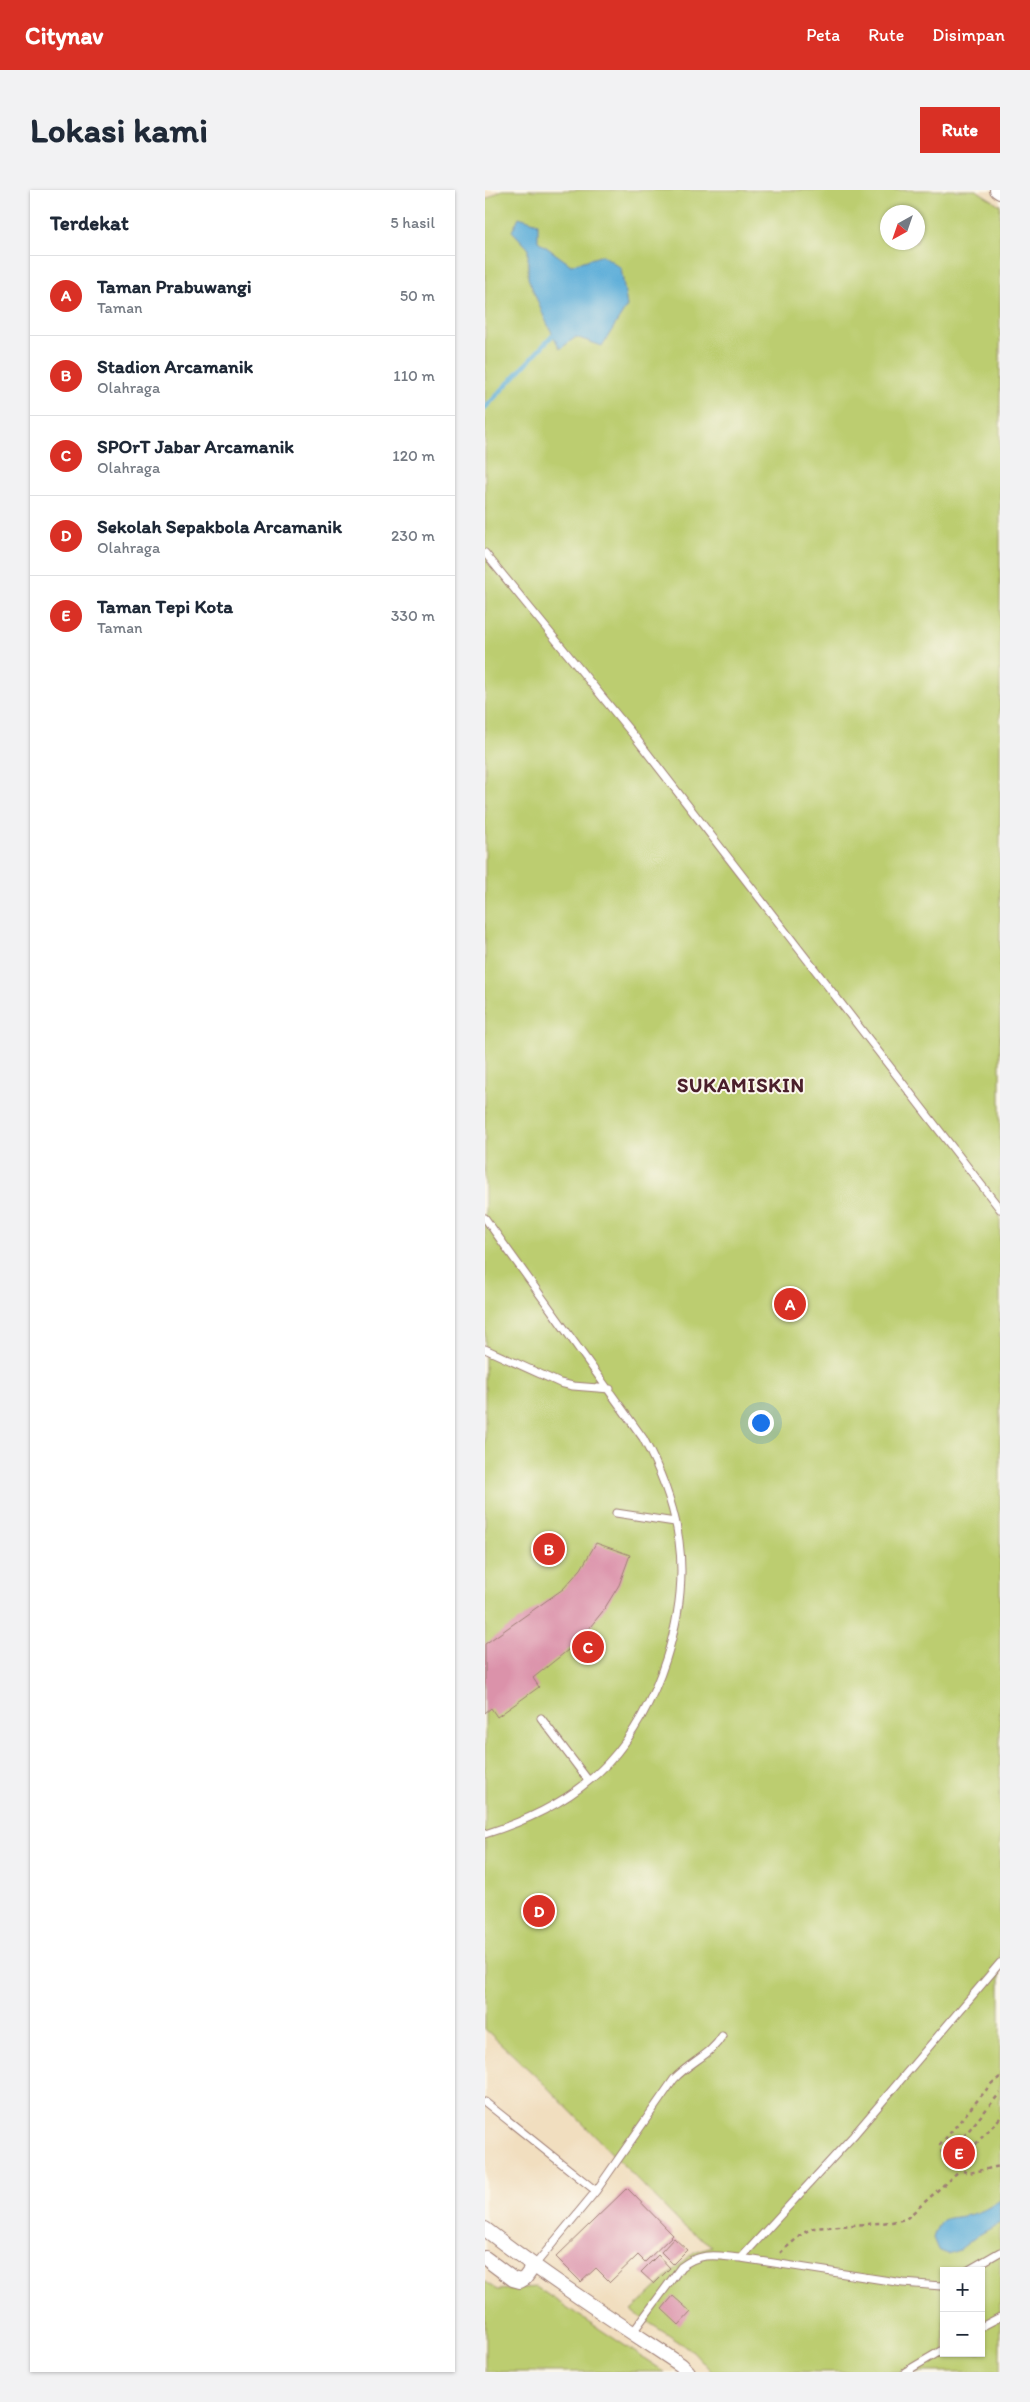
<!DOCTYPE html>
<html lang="id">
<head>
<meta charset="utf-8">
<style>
  body { margin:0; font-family:Itim,sans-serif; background:#f2f2f3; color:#1f2937 }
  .controls { position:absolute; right:15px; bottom:15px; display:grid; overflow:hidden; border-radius:0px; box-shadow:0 1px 4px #0004 }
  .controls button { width:45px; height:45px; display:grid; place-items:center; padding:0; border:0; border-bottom:1px solid #e0e1e3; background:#fff; color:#1f2937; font:25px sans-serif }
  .compass { position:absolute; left:395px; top:15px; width:45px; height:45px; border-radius:50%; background:#fff; box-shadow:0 1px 4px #0004; rotate:220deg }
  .you { position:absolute; left:275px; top:1232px; width:18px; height:18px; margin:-12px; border:4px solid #fff; border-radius:50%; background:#1a73e8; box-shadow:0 0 0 8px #1a73e833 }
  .badge { display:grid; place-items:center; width:32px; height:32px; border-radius:50%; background:#d93025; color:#fff; font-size:16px; font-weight:700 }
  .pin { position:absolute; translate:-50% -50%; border:2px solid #fff; box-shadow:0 1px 5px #0006 }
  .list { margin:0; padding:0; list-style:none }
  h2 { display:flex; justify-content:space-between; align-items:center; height:65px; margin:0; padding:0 20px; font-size:21px }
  h2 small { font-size:16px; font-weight:400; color:#747a83 }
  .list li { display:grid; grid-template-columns:32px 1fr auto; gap:15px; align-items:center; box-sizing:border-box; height:80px; padding:0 20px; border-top:1px solid #e0e1e3 }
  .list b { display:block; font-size:19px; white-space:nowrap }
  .list p { margin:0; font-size:16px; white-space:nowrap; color:#747a83 }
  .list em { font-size:16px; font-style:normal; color:#747a83 }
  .map { position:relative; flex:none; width:515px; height:2182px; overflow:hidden; border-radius:0px }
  header { display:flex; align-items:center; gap:30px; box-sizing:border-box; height:70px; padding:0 25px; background:#d93025; color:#fff }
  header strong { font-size:24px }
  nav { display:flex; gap:28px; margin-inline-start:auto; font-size:18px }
  .intro { display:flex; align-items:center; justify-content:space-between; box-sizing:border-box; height:120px; padding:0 30px }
  h1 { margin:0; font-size:35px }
  .button { padding:12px 22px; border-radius:0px; background:#d93025; color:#fff; font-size:18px; font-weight:700 }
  main { display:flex; gap:30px; padding:0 30px }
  aside { flex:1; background:#fff; border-radius:0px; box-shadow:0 1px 4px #0004 }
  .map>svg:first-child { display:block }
</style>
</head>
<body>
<header>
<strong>Citynav</strong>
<nav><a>Peta</a><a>Rute</a><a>Disimpan</a></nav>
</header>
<div class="intro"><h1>Lokasi kami</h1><a class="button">Rute</a></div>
<main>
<aside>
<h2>Terdekat<small>5 hasil</small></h2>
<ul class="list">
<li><span class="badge">A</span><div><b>Taman Prabuwangi</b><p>Taman</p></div><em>50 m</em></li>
<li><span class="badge">B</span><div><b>Stadion Arcamanik</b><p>Olahraga</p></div><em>110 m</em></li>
<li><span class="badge">C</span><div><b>SPOrT Jabar Arcamanik</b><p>Olahraga</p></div><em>120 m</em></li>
<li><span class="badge">D</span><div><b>Sekolah Sepakbola Arcamanik</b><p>Olahraga</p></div><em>230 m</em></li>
<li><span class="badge">E</span><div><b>Taman Tepi Kota</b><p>Taman</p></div><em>330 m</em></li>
</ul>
</aside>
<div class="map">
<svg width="515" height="2182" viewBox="0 0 515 2182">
  <rect width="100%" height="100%" fill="#fbf7ec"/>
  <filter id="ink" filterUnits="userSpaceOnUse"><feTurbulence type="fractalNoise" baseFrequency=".02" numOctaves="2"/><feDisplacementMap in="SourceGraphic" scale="10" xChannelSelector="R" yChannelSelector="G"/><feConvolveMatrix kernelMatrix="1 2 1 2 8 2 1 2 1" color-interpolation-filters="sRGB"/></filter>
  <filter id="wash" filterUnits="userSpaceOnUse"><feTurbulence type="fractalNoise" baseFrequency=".0096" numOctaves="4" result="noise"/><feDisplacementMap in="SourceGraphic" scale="20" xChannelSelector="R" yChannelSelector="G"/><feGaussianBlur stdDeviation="1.12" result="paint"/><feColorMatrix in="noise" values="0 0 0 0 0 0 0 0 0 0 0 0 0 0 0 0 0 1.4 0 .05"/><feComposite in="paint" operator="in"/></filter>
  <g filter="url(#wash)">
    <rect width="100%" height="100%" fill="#f1debf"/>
    <path fill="#bccd70" stroke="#83764e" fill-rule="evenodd" d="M17,0H491L515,15V2182H227L208,2161L146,2121L209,2062L227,2056L197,2035L56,1891L0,1839V10ZM402,22H432V52H402ZM459,2081H496V2163H459Z
      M0,2091L12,2100L51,2097L180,2182H0Z"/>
    <path fill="#5fafd9" stroke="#546782" d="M34,27L53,33V51L86,75L118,65L136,78L142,116L117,156L91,147L75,159L59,127L43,88V58L27,41Z
      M515,2010V2033L492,2046L474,2060L463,2064L453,2060L448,2048C456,2023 462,2030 483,2025C495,2023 505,2017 515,2010Z"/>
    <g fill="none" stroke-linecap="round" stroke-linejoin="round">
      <path stroke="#5fafd9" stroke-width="4.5" d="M0,218L68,145"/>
    </g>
    <g id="blocks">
      <path fill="#db92aa" d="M111,1353L145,1365L134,1395L118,1421L93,1452L48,1488L54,1497L12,1527L6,1518L0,1523V1454L78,1399L96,1379Z
        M142,1998L188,2045L160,2072L153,2065L125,2092L111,2078L96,2092L71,2067Z
        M189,2048L202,2060L188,2074L176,2062Z
        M173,2065L185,2078L169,2094L156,2082Z
        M188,2106L206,2122L194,2135L177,2119Z"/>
    </g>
  </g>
  <g filter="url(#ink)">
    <use href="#blocks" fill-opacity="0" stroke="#9e7e75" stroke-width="1"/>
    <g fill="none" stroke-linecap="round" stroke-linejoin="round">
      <defs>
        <path id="lane" d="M0,363L150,547L515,1019
          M0,1028L158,1248C176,1281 189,1314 194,1351C204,1424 173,1519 123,1573C91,1607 45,1630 0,1644
          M0,1159L75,1193L88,1196L125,1199
          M131,1323L190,1332
          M56,1528L103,1590
          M0,1912L111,2001
          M256,2068L418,2093L456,2096L459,2094
          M49,2076L111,2001L189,1889C206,1871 226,1865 237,1846
          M482,2081L515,2062
          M496,2137L515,2127
          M148,2142L196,2077C217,2061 232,2066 256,2068L368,1946L515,1773
          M420,2182L459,2159"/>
        <path id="street" d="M512,0L515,2
          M0,2039C63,2088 130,2131 196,2175L203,2182
          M0,2068L28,2089L35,2091L40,2088L48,2077"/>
      </defs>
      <use href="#lane" stroke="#9e7e75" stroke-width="9"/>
      <use href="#street" stroke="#9e7e75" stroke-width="16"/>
      <path stroke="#9e7e75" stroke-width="2.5" stroke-dasharray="4 4" stroke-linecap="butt" d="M515,1887L507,1893L455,1955L457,1963H463L469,1958L515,1903
        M515,1928L473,1973L475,1980L484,1983L515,1976
        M295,2063L318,2043L329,2038L407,2032L421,2029L475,1980"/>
      <use href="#lane" stroke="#fff" stroke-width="7"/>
      <use href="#street" stroke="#fff" stroke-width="14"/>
    </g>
  </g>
  <g text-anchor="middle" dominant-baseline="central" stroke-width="4" stroke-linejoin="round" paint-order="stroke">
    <g font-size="20" font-weight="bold" letter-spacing="1" fill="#4a1f2b" stroke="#fbf7ec">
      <text x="256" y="895">SUKAMISKIN</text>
    </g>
  </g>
</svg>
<div class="controls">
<button>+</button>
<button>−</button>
</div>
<svg class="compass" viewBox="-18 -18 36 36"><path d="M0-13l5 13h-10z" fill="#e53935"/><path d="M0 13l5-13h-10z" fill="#747a83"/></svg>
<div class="you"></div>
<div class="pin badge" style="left:305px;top:1114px">A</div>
<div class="pin badge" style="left:64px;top:1359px">B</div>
<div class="pin badge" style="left:103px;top:1457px">C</div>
<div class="pin badge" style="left:54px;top:1721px">D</div>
<div class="pin badge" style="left:474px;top:1963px">E</div>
</div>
</main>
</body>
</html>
